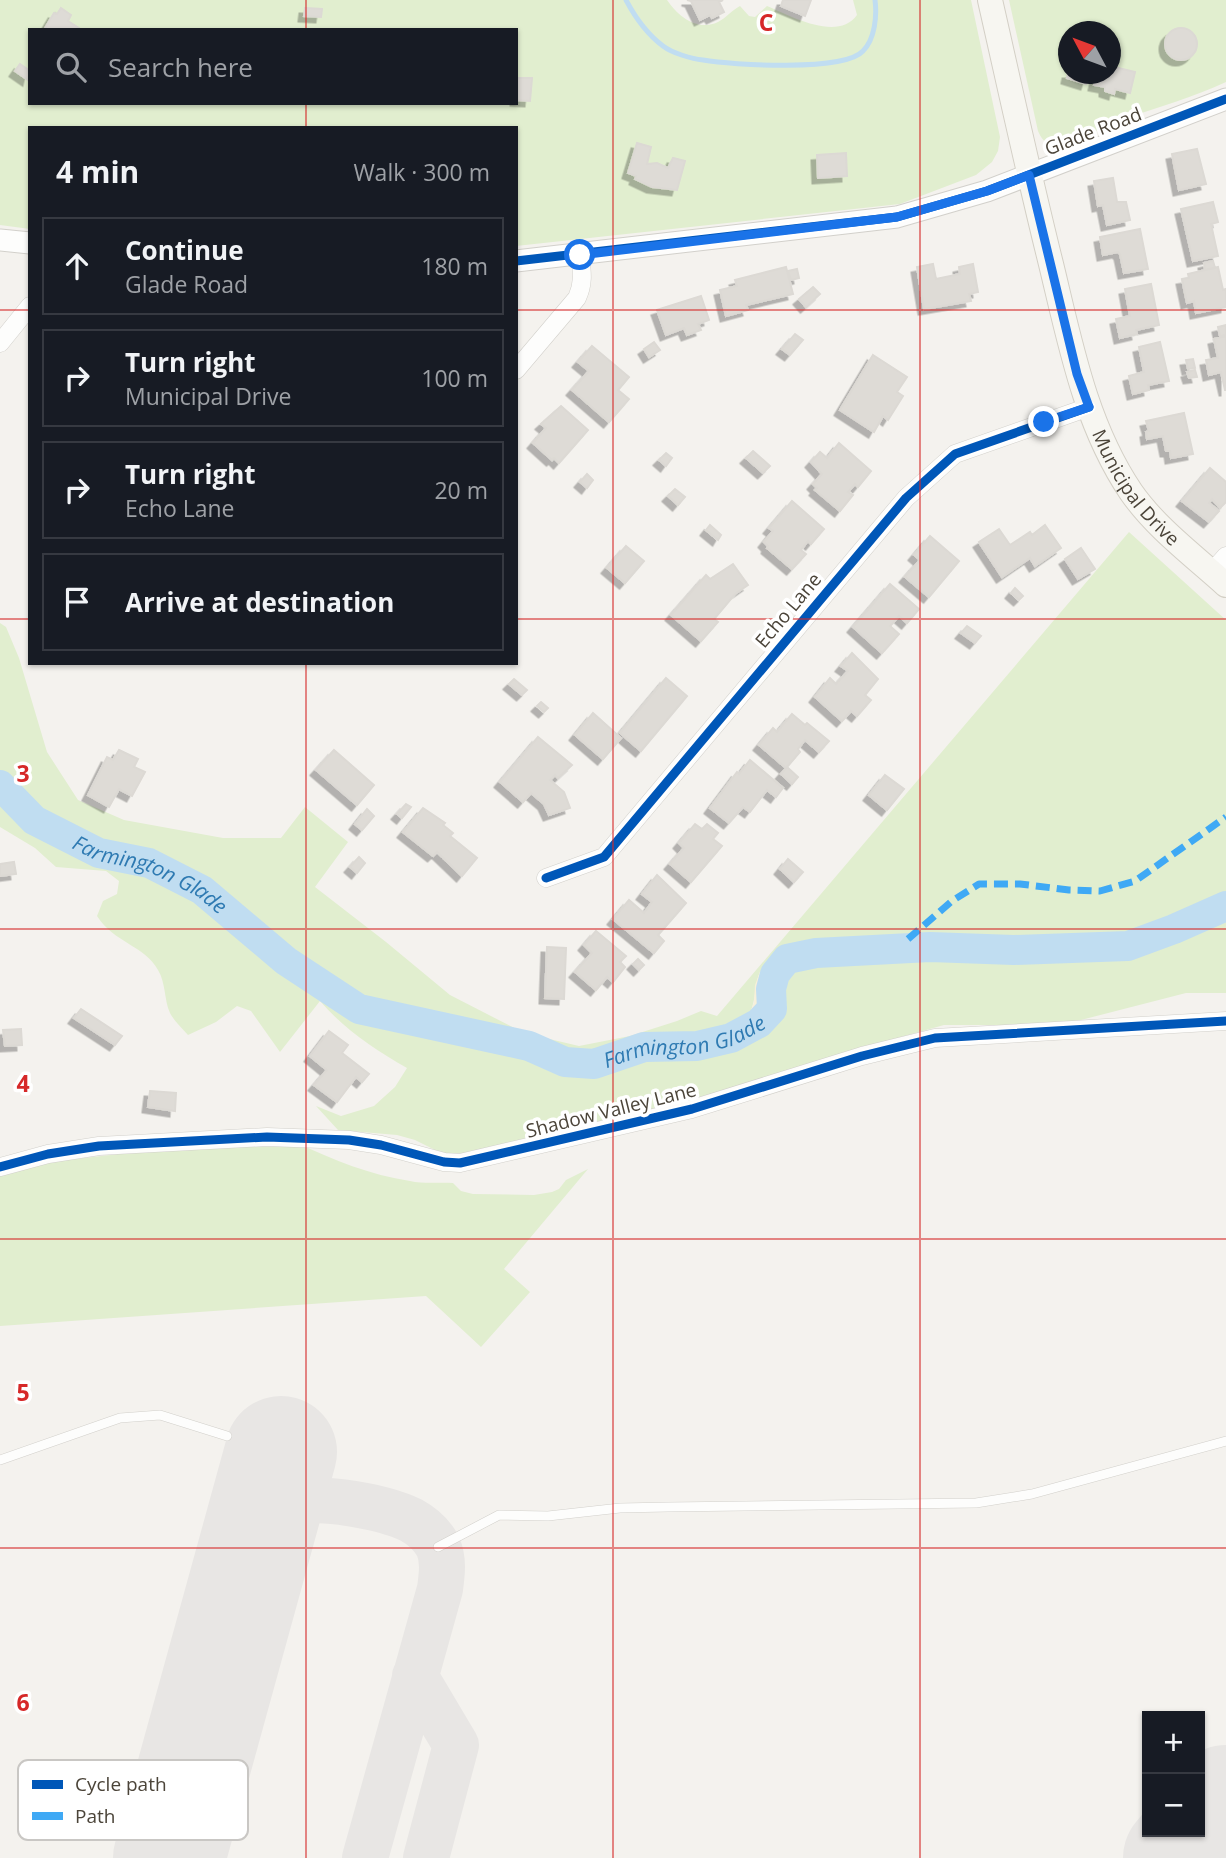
<!DOCTYPE html>
<html lang="en">
<head>
<meta charset="utf-8">
<style>
  body { margin:0; font-family:"Open Sans",sans-serif; background:#242831; color:#f1f3f6 }
  .controls { position:absolute; right:21px; bottom:21px; display:grid; overflow:hidden; border-radius:0px; box-shadow:0 2px 5px #0004 }
  .controls button { width:63px; height:63px; display:grid; place-items:center; padding:0; border:0; border-bottom:2px solid #363941; background:#171b24; color:#f1f3f6; font:35px sans-serif }
  .compass { position:absolute; left:1058px; top:21px; width:63px; height:63px; border-radius:50%; background:#171b24; box-shadow:0 2px 5px #0004; rotate:311deg }
  .stop { position:absolute; width:21px; height:21px; margin:-16px; border:5px solid #1a73e8; border-radius:50%; background:#fff }
  .stop.end { background:#1a73e8; border-color:#fff; box-shadow:0 2px 7px #0008 }
  .list { margin:0; padding:0; list-style:none }
  h2 { display:flex; justify-content:space-between; align-items:center; height:91px; margin:0; padding:0 28px; font-size:30px }
  h2 small { font-size:23px; font-weight:400; color:#9ea1a6 }
  .list li { display:grid; grid-template-columns:46px 1fr auto; gap:21px; align-items:center; box-sizing:border-box; height:98px; margin:0 14px 14px; padding:0 14px; border:2px solid #363941; border-radius:0px }
  .list b { display:block; font-size:26px; white-space:nowrap }
  .list p { margin:0; font-size:23px; white-space:nowrap; color:#9ea1a6 }
  .list em { font-size:23px; font-style:normal; color:#9ea1a6 }
  .icon { flex:none; width:38px; height:38px; fill:none; stroke:currentColor; stroke-width:2; stroke-linecap:round; stroke-linejoin:round }
  .map { position:relative; flex:none; width:1226px; height:1858px; overflow:hidden }
  .search { position:absolute; background:#171b24; box-shadow:0 2px 5px #0004; left:28px; top:28px; width:490px; height:77px; display:flex; align-items:center; gap:18px; box-sizing:border-box; padding:0 24px; border-radius:0px; color:#9ea1a6; font-size:26px }
  .panel { position:absolute; background:#171b24; box-shadow:0 2px 5px #0004; left:28px; top:126px; width:490px; height:539px; border-radius:0px }
  .map>svg:first-child { display:block }
</style>
</head>
<body>
<div class="map">
<svg width="1226" height="1858" viewBox="0 0 1226 1858">
  <defs>
    <filter id="shadow"><feDropShadow dx="-5.5" dy="5.5" stdDeviation="0" flood-color="#0004"/></filter>
  </defs>
  <rect width="100%" height="100%" fill="#f4f2ee"/>
  <path fill="#e1eecf" fill-rule="evenodd" d="M0,0H667C678,16 697,32 718,22C726,18 732,10 740,6L749,16L755,17L767,6C790,16 838,42 857,15L853,0H971L1000,137L998,151L992,162L976,175L900,204L516,246V128H30V229L0,225ZM30,30H516V103H30Z
    M1009,0H1226V82C1193,97 1159,107 1124,119C1108,124 1068,146 1053,145C1045,144 1041,138 1038,131ZM1068,32H1110V74H1068Z
    M1129,532L1226,620V901L1126,942L966,944L895,941L817,943L760,972C755,983 756,993 753,1004C748,1027 722,1037 701,1035L596,1059H567L525,1043L360,1003L333,989L287,959L203,887L148,858L108,849L54,826L38,816L5,780L0,777V623L6,627L19,658L47,752L78,800L124,820L223,838H281L305,807L348,842L315,887L386,942L450,995L524,1033L579,1046L630,1036L677,1021L701,1011L717,1016Z
    M0,793L36,828L106,860L146,866L200,893L284,963L359,1012L525,1048L568,1066L594,1068L641,1050L673,1049L701,1052L751,1038L782,1009L786,997V983L792,974L802,966L818,963L894,958L941,951L1121,954L1226,914V993H1186L1077,1021L1016,1025H944L858,1049L687,1102L465,1153L448,1154L437,1151L415,1140L397,1135L338,1130L316,1106L341,1116L374,1106L395,1087L407,1068C374,1049 345,1030 320,1001L280,1052L251,1011L237,1006L216,1022L188,1035C182,1028 174,1021 170,1013C164,1000 166,983 158,970C144,945 114,943 97,916L103,901L117,894L119,881L106,871L56,867L35,848L0,827Z
    M297,1143C334,1160 370,1175 410,1181C423,1184 439,1182 453,1183L461,1191L473,1194L534,1195L552,1192L559,1189L566,1180L588,1169L504,1269L530,1292L481,1347L426,1296L0,1326V1176L49,1162L145,1151Z"/>
  <path fill="#f7f0da" d="M0,777L5,780L38,816L54,826L108,849L148,858L203,887L287,959L333,989L360,1003L525,1043L567,1059H596L637,1045L668,1039L701,1035L716,1037L744,1022L750,1014L754,1002L755,985L760,972L771,958L787,951L817,943L895,941L966,944L1113,943C1153,940 1188,911 1226,901V914L1121,954L941,951L894,958L818,963L803,966L792,974L786,983V997L774,1022L751,1038L701,1052L673,1049L641,1050L594,1068L568,1066L525,1048L359,1012L284,963L200,893L146,866L106,860L36,828L0,793Z"/>
  <g fill="none" stroke-linecap="round" stroke-linejoin="round">
    <path stroke="#c0ddf1" stroke-width="5" d="M626,0C635,17 647,34 663,46C672,53 692,59 703,60C732,65 844,72 863,51C875,39 877,16 875,0"/>
    <path stroke="#c0ddf1" stroke-width="30" id="s1" d="M0,785L34,820L99,853L149,863L202,890L286,961L359,1009L529,1046L565,1062L594,1064L644,1047L697,1046L731,1038L759,1023L772,1009L771,989L775,974L787,959L816,953L930,947L1014,950L1128,946L1174,929L1226,906"/>
    <path stroke="#e8e6e4" stroke-width="46" d="M259,1538C269,1526 278,1511 294,1504C320,1494 386,1508 411,1520C422,1526 432,1535 438,1546C444,1560 442,1574 440,1589L365,1858
      M415,1676L456,1745L426,1858"/>
    <path stroke="#e8e6e4" stroke-width="112" d="M169,1858L281,1452
      M1179,1858L1226,1801"/>
  </g>
  <path fill="#dedbd6" stroke="#dcd9d4" stroke-width="2" filter="url(#shadow)" d="M687,0H723L719,2L724,12L712,18L710,15L700,20L691,1Z
    M783,0H811L805,16L781,6Z
    M61,8L71,15L68,21L79,28L78,30H44L54,13L57,14Z
    M305,8L322,9L321,17L304,16Z
    M1165 44a16 16 0 1 1 32 0a16 16 0 1 1-32 0Z
    M20,64L30,71L28,80L15,71Z
    M1110,66L1135,72L1130,93L1115,89L1114,94L1105,91V87L1094,85L1097,74H1110Z
    M1068,73L1089,74L1086,84L1067,78Z
    M516,78H532L530,101L516,100Z
    M637,143L651,147L647,164L657,163L668,168L673,158L685,161L677,190L652,187L635,179L636,176L628,173Z
    M1197,149L1206,184L1179,190L1172,154Z
    M846,153L847,176L818,178L817,155Z
    M1113,178L1117,202H1126L1130,220L1107,225L1103,205L1098,206L1094,181Z
    M1213,202L1218,222L1211,224L1218,256L1193,261L1181,209Z
    M1140,229L1148,269L1124,273L1120,254L1118,252L1103,255L1100,237Z
    M1213,261L1215,268L1205,270L1204,263Z
    M933,264L936,279L960,274L959,267L973,264L978,292L969,294L971,301L924,309L917,267Z
    M786,267L793,294L746,305L748,310L726,316L720,290L737,286L735,280Z
    M1218,267L1223,290L1226,289V307L1196,313L1194,301L1187,303L1182,279L1189,278L1188,274Z
    M797,269L799,278L791,280L788,271Z
    M1151,284L1159,325L1136,330L1137,334L1120,338L1116,319L1130,316L1125,289Z
    M813,287L820,294L806,307L799,299Z
    M701,296L709,320L698,324L701,330L687,335L684,328L666,335L657,310Z
    M1226,325V335L1220,336L1218,327Z
    M795,334L803,340L790,355L782,349Z
    M1226,336V390H1225L1221,372L1209,375L1206,360L1218,358L1214,339Z
    M654,342L660,350L649,357L644,349Z
    M1160,342L1169,381L1148,385L1149,390L1133,394L1129,376L1144,372L1139,347Z
    M592,346L629,377L618,390L629,399L609,422L572,390L589,371L578,362Z
    M873,355L907,377L897,392L903,396L888,420L883,416L874,432L840,410Z
    M1193,359L1195,368L1188,369L1186,360Z
    M1195,370L1197,377L1189,378L1187,372Z
    M561,406L588,430L559,463L554,458L552,460L533,443L546,428L541,424Z
    M1184,413L1193,454L1171,458L1170,451H1166L1163,436L1147,439L1146,432L1149,431L1146,421Z
    M839,443L871,471L858,487L855,484L848,492L853,495L840,511L815,490L817,488L813,484L822,474L811,462L820,452L827,458Z
    M753,451L770,466L763,473L746,458Z
    M666,453L672,458L666,466L659,460Z
    M1210,468L1226,482V502L1220,508L1212,499L1209,503L1219,511L1209,522L1182,501Z
    M587,474L593,480L587,488L580,482Z
    M675,489L685,497L678,505L668,496Z
    M792,501L824,529L811,544L808,541L801,550L806,554L792,569L767,548L768,546L764,542L773,531L769,528Z
    M710,525L721,535L718,540L706,530Z
    M1045,525L1061,548L1035,566L1030,558L1002,577L979,542L999,529L1010,545L1030,532L1032,535Z
    M930,536L959,561L929,597L905,577L920,560L914,555Z
    M626,546L644,561L625,583L607,568Z
    M1081,548L1095,569L1078,579L1065,559Z
    M733,564L748,585L735,594L714,619L718,622L701,641L671,615L706,575L710,579Z
    M890,584L919,609L907,623L899,616L890,626L899,634L882,653L853,627Z
    M1015,588L1023,596L1019,600L1011,593Z
    M967,626L981,636L975,643L961,633Z
    M852,653L878,679L865,695L871,700L857,716L851,711L842,721L815,697L830,678L836,684L848,671L841,666Z
    M666,678L687,696L641,751L620,733Z
    M514,679L527,690L522,695L509,684Z
    M541,702L548,708L544,712L537,706Z
    M593,713L621,738L603,759L575,735Z
    M792,714L805,725L807,723L829,741L819,752L805,740L798,749L800,752L786,768L759,745L773,728L777,732Z
    M538,737L572,765L558,778L555,775L550,780L564,792L570,808L549,815L544,804L531,793L523,802L500,782Z
    M119,750L138,759L134,767L145,772L132,796L119,789L109,807L88,795L107,757L113,760Z
    M334,750L374,785L357,805L316,770Z
    M750,760L783,788L776,797L767,790L750,812L743,807L729,823L710,808L737,772L739,774Z
    M787,767L798,777L792,784L781,774Z
    M885,775L904,789L887,810L869,795Z
    M406,804L411,807L402,818L397,814Z
    M423,808L445,823L443,825L453,833L450,836L477,858L462,876L437,852L433,856L403,832Z
    M367,809L374,816L362,830L355,824Z
    M695,824L702,829L707,824L718,833L713,839L722,846L691,882L670,864L684,848L679,843Z
    M359,857L365,863L357,873L350,867Z
    M788,859L803,872L794,882L780,869Z
    M14,862L16,874L0,876V864Z
    M657,875L686,903L658,935L664,941L654,953L613,919L629,900L644,913L652,902L642,894Z
    M596,931L626,956L620,962L625,967L613,982L607,977L596,990L575,972L592,953L584,945Z
    M547,947L566,948L564,999L545,998Z
    M638,959L644,965L639,970L633,964Z
    M81,1009L122,1036L115,1045L74,1018Z
    M21,1029L22,1045L5,1046L3,1030Z
    M329,1031L348,1045L342,1053L369,1074L362,1082L356,1077L337,1102L314,1085L327,1070L310,1056Z
    M150,1091L176,1093L175,1111L148,1107Z"/>
  <g fill="none" stroke-linecap="round" stroke-linejoin="round">
    <defs>
      <path id="service" d="M0,1460L120,1418L160,1415L227,1436
        M438,1547L499,1515L548,1516L620,1508L668,1507L976,1503L1032,1494L1226,1441"/>
      <path id="minor" d="M0,343L30,306
        M516,370L577,298C584,283 582,272 580,255
        M1212,572L1226,556
        M546,878L604,857L906,498L955,454L1089,407
        M0,1167L48,1154L99,1146L267,1137L349,1140L381,1145L444,1162L460,1163L692,1109L862,1056L935,1038L1226,1021"/>
      <path id="tertiary" d="M0,240L30,243
        M516,261L897,217L987,191L1226,99"/>
      <g id="secondary">
        <path id="s2" d="M990,0C1010,88 1029,176 1051,264C1070,342 1085,424 1131,492C1156,528 1194,556 1226,585"/>
      </g>
    </defs>
    <use href="#service" stroke="#d2d0cb" stroke-width="10"/>
    <use href="#minor" stroke="#d2d0cb" stroke-width="19"/>
    <use href="#tertiary" stroke="#d2d0cb" stroke-width="23"/>
    <use href="#secondary" stroke="#d3cfc5" stroke-width="26"/>
    <use href="#service" stroke="#fdfdfc" stroke-width="9"/>
    <use href="#minor" stroke="#fdfdfc" stroke-width="18"/>
    <use href="#tertiary" stroke="#fdfdfc" stroke-width="21"/>
    <use href="#secondary" stroke="#f7f6f1" stroke-width="24"/>
    <path stroke="#3fa9f5" stroke-width="7" stroke-dasharray="14 7" stroke-linecap="butt" d="M908,939L952,901L979,884H1020L1069,890L1100,891L1135,881L1226,817"/>
    <defs>
      <path id="cycleway" d="M516,261L897,217L987,191L1226,99
        M546,878L604,857L906,498L955,454L1089,407
        M0,1167L48,1154L99,1146L267,1137L349,1140L381,1145L444,1162L460,1163L692,1109L862,1056L935,1038L1226,1021"/>
    </defs>
    <use href="#cycleway" stroke="#fff" stroke-width="13"/>
    <use href="#cycleway" stroke="#0057b8" stroke-width="9"/>
  </g>
  <g fill="none" stroke-linecap="round" stroke-linejoin="round">
    <path stroke="#1a73e8" stroke-width="9" d="M580,255L897,217L987,191L1029,175L1077,374L1089,407L1044,422"/>
  </g>
  <path fill="none" stroke="#d62828" stroke-width="2" stroke-opacity="0.55" d="M306,0V30M613,0V1858M920,0V1858M306,103V128M0,310H30M516,310H1226M0,619H30M516,619H1226M306,663V1858M0,929H1226M0,1239H1226M0,1548H1226"/>
  <g text-anchor="middle" dominant-baseline="central" stroke-width="7" stroke-linejoin="round" paint-order="stroke">
    <g font-size="19" fill="#4b4439" stroke="#fff">
      <text transform="translate(1093 131) rotate(-21)">Glade Road</text>
      <text stroke="none"><textPath href="#s2" startOffset="513">Municipal Drive</textPath></text>
      <text transform="translate(788 610) rotate(-50)">Echo Lane</text>
      <text transform="translate(611 1110) rotate(-14)">Shadow Valley Lane</text>
    </g>
    <g font-size="21" font-style="italic" fill="#2e7ab2" stroke="#fff">
      <text stroke="none"><textPath href="#s1" startOffset="178">Farmington Glade</textPath></text>
      <text stroke="none"><textPath href="#s1" startOffset="766">Farmington Glade</textPath></text>
    </g>
  </g>
  <rect x="18" y="1760" width="230" height="80" rx="10" fill="#fff" stroke="#c9c7c4" stroke-width="2"/>
  <rect x="32" y="1780" width="31" height="9" fill="#0057b8"/>
  <rect x="32" y="1812" width="31" height="8" fill="#3fa9f5"/>
  <g font-size="19" fill="#4b4439">
    <text x="75" y="1791">Cycle path</text>
    <text x="75" y="1823">Path</text>
  </g>
  <g font-size="23" text-anchor="middle" font-weight="bold" fill="#d62828" stroke="#fff" stroke-width="7" stroke-linejoin="round" paint-order="stroke">
    <text x="766" y="31">C</text>
    <text x="23" y="782">3</text>
    <text x="23" y="1092">4</text>
    <text x="23" y="1401">5</text>
    <text x="23" y="1711">6</text>
  </g>
</svg>
<div class="controls">
<button>+</button>
<button>−</button>
</div>
<svg class="compass" viewBox="-18 -18 36 36"><path d="M0-13l5 13h-10z" fill="#e53935"/><path d="M0 13l5-13h-10z" fill="#9ea1a6"/></svg>
<div class="stop" style="left:580px;top:255px"></div>
<div class="stop end" style="left:1044px;top:422px"></div>
<div class="search"><svg class="icon" aria-label="search" viewBox="0 0 24 24"><circle cx="10" cy="10" r="6"/><path d="M15 15l6 6"/></svg>Search here</div>
<section class="panel">
<h2>4 min<small>Walk · 300 m</small></h2>
<ul class="list">
<li><svg class="icon" aria-label="ahead" viewBox="0 0 24 24"><path d="M12 20V5M6 11l6-6 6 6"/></svg><div><b>Continue</b><p>Glade Road</p></div><em>180 m</em></li>
<li><svg class="icon" aria-label="right" viewBox="0 0 24 24"><path d="M7 20v-9h11M14 6l5 5-5 5"/></svg><div><b>Turn right</b><p>Municipal Drive</p></div><em>100 m</em></li>
<li><svg class="icon" aria-label="right" viewBox="0 0 24 24"><path d="M7 20v-9h11M14 6l5 5-5 5"/></svg><div><b>Turn right</b><p>Echo Lane</p></div><em>20 m</em></li>
<li><svg class="icon" aria-label="arrive" viewBox="0 0 24 24"><path d="M6 21V4h12l-3 4 3 4H6"/></svg><div><b>Arrive at destination</b></div></li>
</ul>
</section>
</div>
</body>
</html>
